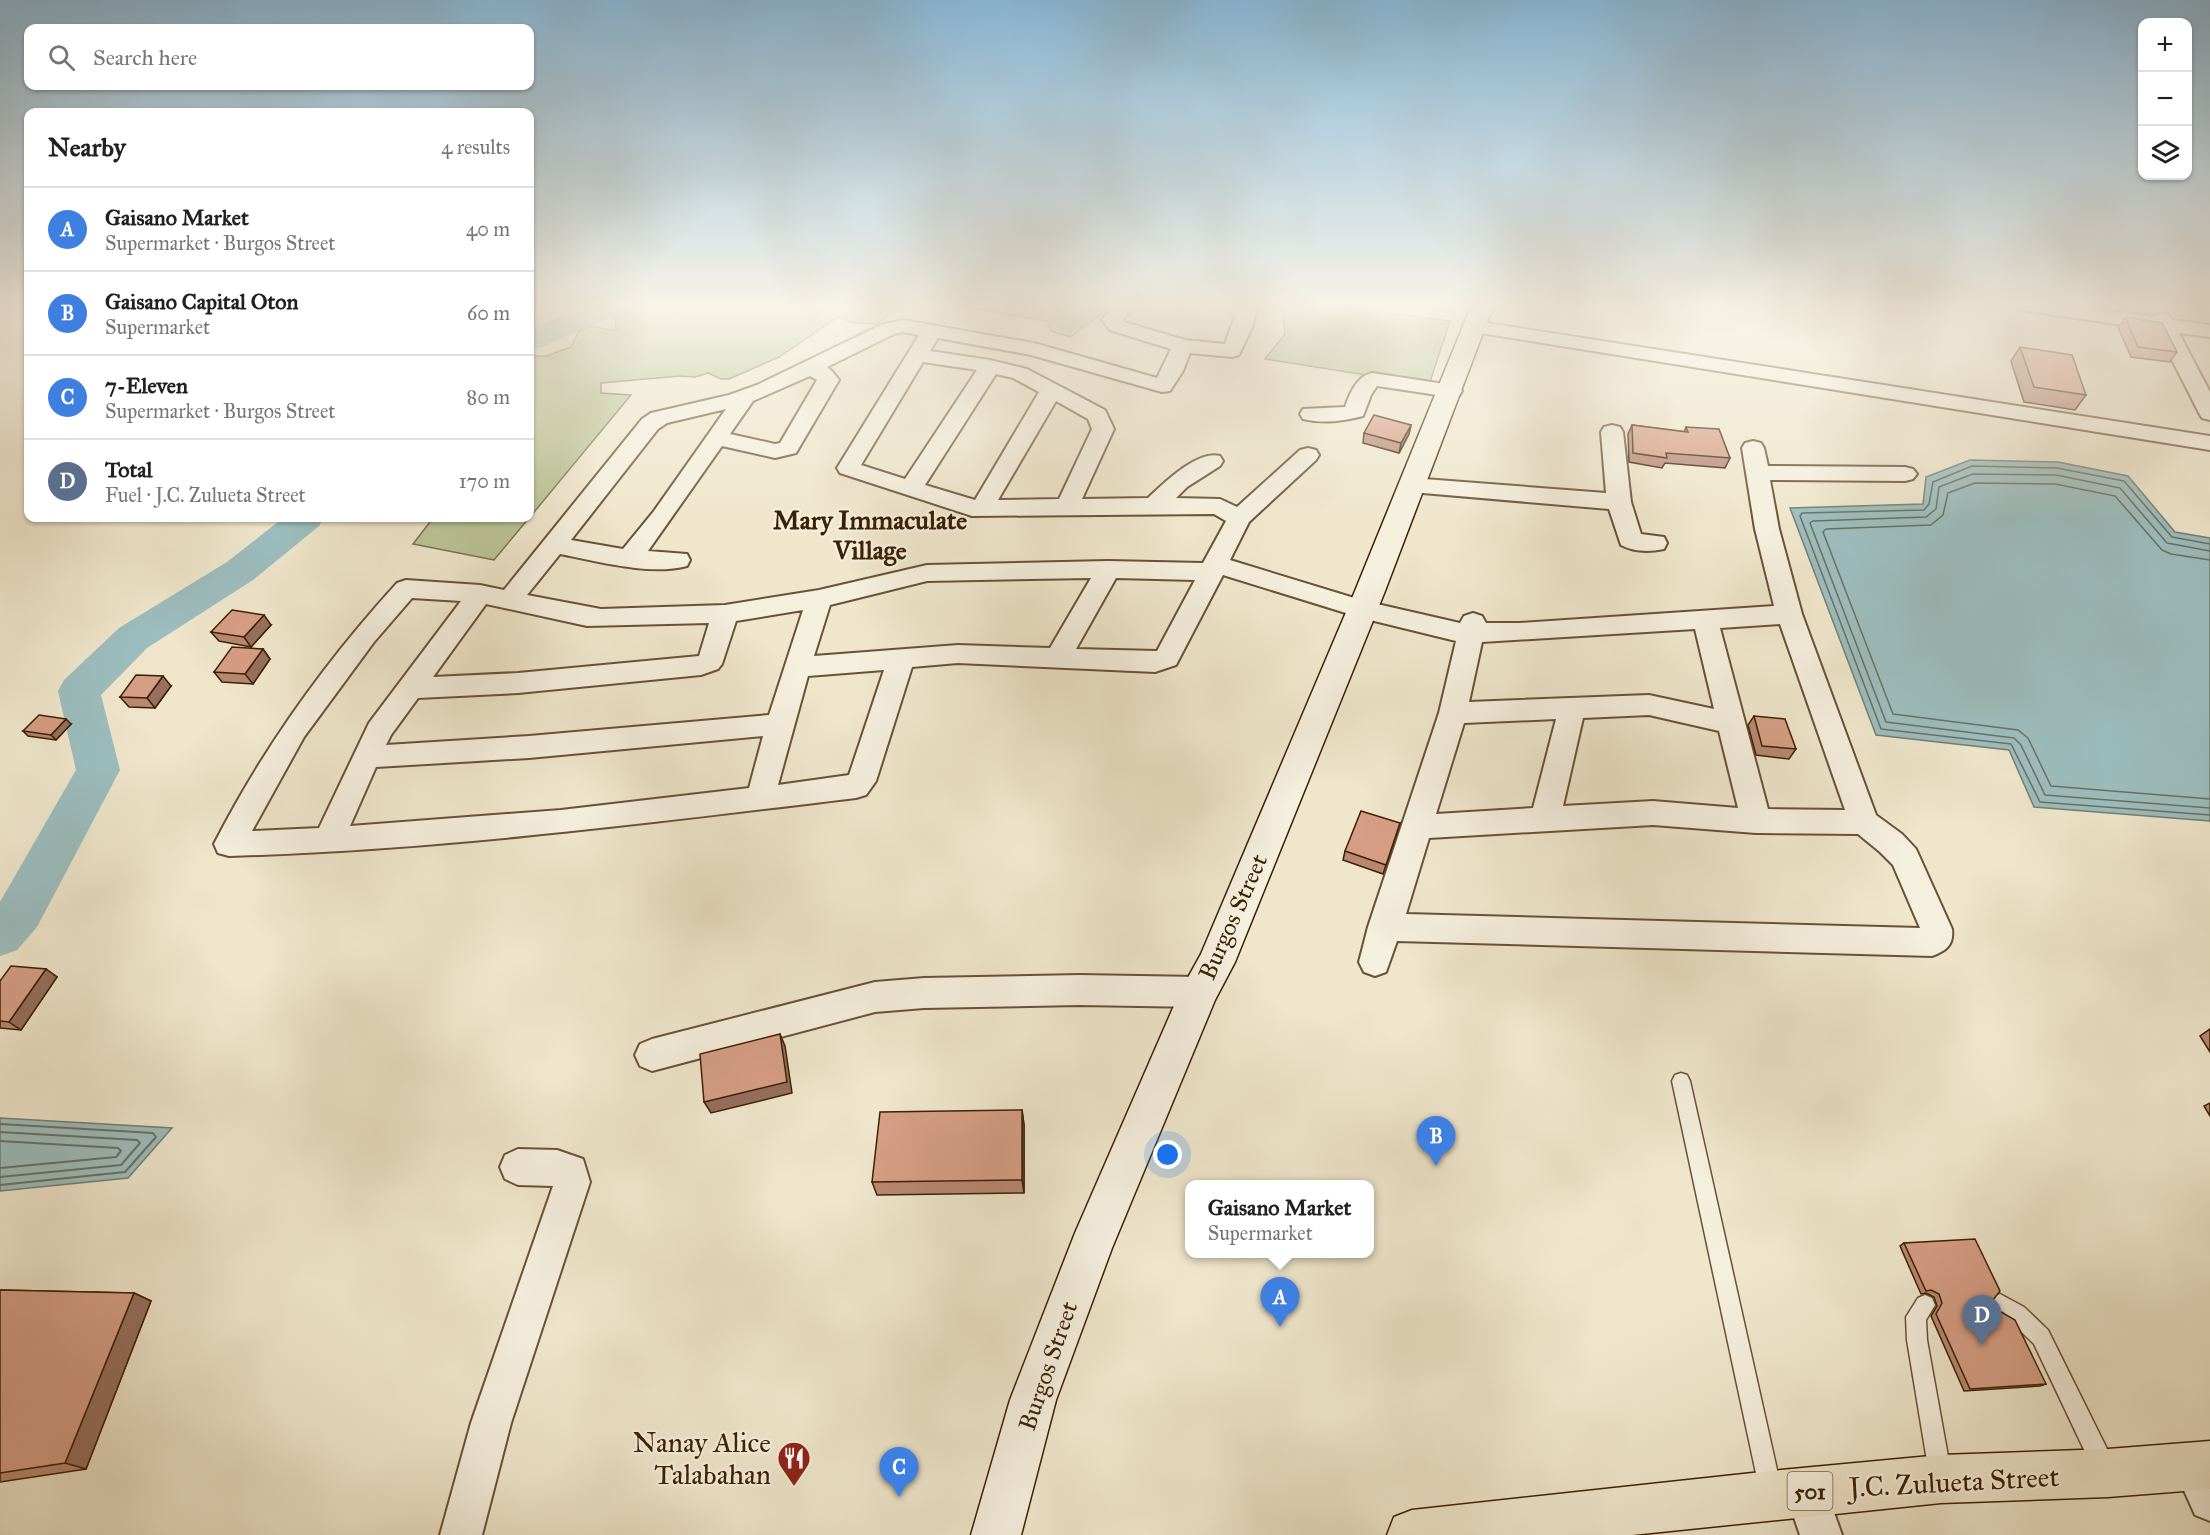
<!DOCTYPE html>
<html lang="en">
<head>
<meta charset="utf-8">
<style>
  body { margin:0; font-family:"IM FELL Great Primer",serif; background:#f6f6f6; color:#202124 }
  .controls { position:absolute; right:18px; top:18px; display:grid; overflow:hidden; border-radius:12px; box-shadow:0 2px 4px #0004 }
  .controls button { width:54px; height:54px; display:grid; place-items:center; padding:0; border:0; border-bottom:2px solid #e0e0e0; background:#fff; color:#202124; font:30px sans-serif }
  .you { position:absolute; left:1168px; top:1155px; width:21px; height:21px; margin:-15px; border:4px solid #fff; border-radius:50%; background:#1a73e8; box-shadow:0 0 0 9px #1a73e833 }
  .badge { display:grid; place-items:center; width:39px; height:39px; border-radius:50%; background:#111827; color:#fff; font-size:20px; font-weight:700 }
  .pin { position:absolute; translate:-50% -50px; filter:drop-shadow(0 2px 3px #0008) }
  .pin::after { content:''; position:absolute; top:32px; width:21px; height:18px; background:inherit; clip-path:polygon(0 0,100% 0,50% 100%) }
  .popup { position:absolute; left:1185px; top:1180px; width:189px; height:78px; box-sizing:border-box; display:grid; place-content:center; border-radius:12px; background:#fff; filter:drop-shadow(0 2px 4px #0005); font-size:20px; white-space:nowrap; color:#757577 }
  .popup b { font-size:22px; color:#202124 }
  .popup::after { content:''; position:absolute; left:50%; top:100%; margin-left:-12px; border:12px solid transparent; border-top-color:#fff }
  .list { margin:0; padding:0; list-style:none }
  h2 { display:flex; justify-content:space-between; align-items:center; height:78px; margin:0; padding:0 24px; font-size:26px }
  h2 small { font-size:20px; font-weight:400; color:#757577 }
  .list li { display:grid; grid-template-columns:39px 1fr auto; gap:18px; align-items:center; box-sizing:border-box; height:84px; padding:0 24px; border-top:2px solid #e0e0e0 }
  .list b { display:block; font-size:22px; white-space:nowrap }
  .list p { margin:0; font-size:20px; white-space:nowrap; color:#757577 }
  .list em { font-size:20px; font-style:normal; color:#757577 }
  .icon { flex:none; width:33px; height:33px; fill:none; stroke:currentColor; stroke-width:2; stroke-linecap:round; stroke-linejoin:round }
  .map { position:relative; flex:none; width:2210px; height:1535px; overflow:hidden }
  .search { position:absolute; background:#fff; box-shadow:0 2px 4px #0004; left:24px; top:24px; width:510px; height:66px; display:flex; align-items:center; gap:15px; box-sizing:border-box; padding:0 21px; border-radius:12px; color:#757577; font-size:22px }
  .panel { position:absolute; background:#fff; box-shadow:0 2px 4px #0004; left:24px; top:108px; width:510px; height:414px; border-radius:12px }
  .map>svg:first-child { display:block }
</style>
</head>
<body>
<div class="map">
<svg width="2210" height="1535" viewBox="0 0 2210 1535">
  <rect width="100%" height="100%" fill="#efe6cc"/>
  <filter id="stains"><feTurbulence type="fractalNoise" baseFrequency=".00333" numOctaves="4"/><feColorMatrix values="0 0 0 0 .2 0 0 0 0 .09 0 0 0 0 .02 0 0 0 .5 -.17"/></filter>
  <radialGradient id="worn" r=".72"><stop offset=".6" stop-color="#630" stop-opacity="0"/><stop offset="1" stop-color="#630" stop-opacity=".3"/></radialGradient>
  <path fill="#bbc497" stroke="#7b724d" stroke-width="1.5" d="M638,304H649L681,314L675,304H911L897,308L877,324L854,323L838,317L779,357L729,379H721L708,373L695,377L680,376L601,383V393L631,395L530,517V356H546L571,347L579,331L590,326L616,331L615,315Z
    M948,304H1106L1112,306L1070,337L1051,331L1047,321Z
    M1282,304H1392L1387,313L1450,321L1429,385L1265,359L1285,334Z
    M433,518H529L494,560L413,544Z"/>
  <path fill="#9cbebf" stroke="#757f74" stroke-width="1.5" d="M1970,460L2058,462L2128,476L2175,532L2210,538V821L2034,807L2009,750L1876,735L1790,508L1923,504L1926,477Z
    M0,1118L172,1128L128,1178L0,1191Z"/>
  <g fill="none" stroke-linecap="round" stroke-linejoin="round">
    <path stroke="#6c7061" stroke-width="1.5" d="M2210,544L2172,537L2124,481L2057,468L1972,466L1933,482L1929,504L1924,510L1802,513L1800,516L1881,729L2011,744L2040,802L2210,815
      M2210,551L2167,543L2120,488L2056,475L1973,474L1939,487L1936,509L1926,517L1813,521L1810,523L1886,722L2014,738L2021,745L2045,795L2210,808
      M2210,560L2171,554L2162,550L2115,496L2055,484L1975,483L1948,493L1943,515L1931,525L1826,529L1823,532L1893,714L2018,730L2028,738L2051,786L2210,799"/>
    <path stroke="#6c7061" stroke-width="2" d="M0,1124L153,1133L156,1137L125,1172L0,1185
      M0,1132L137,1140L140,1143L121,1165L0,1177
      M0,1141L118,1148L121,1151L116,1157L0,1168"/>
    <path fill="#9cbebf" fill-rule="evenodd" d="M591,304H632L628,310L541,347L530,349V329Z
      M283,518H324L319,526L253,580L147,648L101,695L120,770L37,927L17,950L0,956V902L76,770L58,691L64,680L119,628L227,562Z"/>
    <path stroke="#cbbfa4" stroke-width="22" stroke-dasharray="22 11" stroke-linecap="butt" d="M2156,307L2162,319"/>
    <defs>
      <path id="lane" d="M1681,1073L1687,1075L1690,1081L1782,1492L1779,1500L1771,1503L1763,1500L1760,1492L1672,1081L1675,1075Z
        M2000,1294L2024,1307L2048,1330L2112,1459L2115,1467L2112,1475L2104,1478L2096,1475L2034,1344L2010,1321L1993,1311L1990,1304L1993,1297Z
        M1925,1295L1932,1298L1935,1305L1926,1320L1927,1340L1951,1473L1948,1481L1940,1484L1932,1481L1929,1473L1907,1340L1906,1317L1918,1298Z"/>
      <path id="street" d="M1117,304H1138L1123,320L1124,322L1185,340L1225,344L1236,313L1210,308L1207,304H1249L1256,312L1252,328L1239,355L1232,357L1190,353L1183,371L1170,391L1162,392L1031,355L938,338L930,351L990,360L1027,369L1105,410L1114,429L1082,499L1148,498C1164,483 1197,450 1220,456L1223,461L1220,466L1187,487L1176,498L1220,499L1237,507L1300,450L1308,448L1316,450L1319,455L1316,460L1249,522L1230,560L1364,601L1460,623L1464,616L1473,613L1482,616L1486,623H1520L1774,606L1755,529L1742,448L1745,443L1753,441L1761,443L1764,448L1768,466L1905,467L1913,469L1917,474L1913,479L1905,481L1770,480L1779,529L1802,614L1876,815L1902,834L1916,849L1952,929C1954,945 1946,951 1932,956L1397,941L1386,972L1375,976L1364,972L1359,962L1368,927L1439,713L1456,641L1362,618L1223,575L1176,665L1155,672L958,663L912,667L876,781L866,795L856,798C648,823 439,850 229,856L218,853L214,844C263,748 325,662 397,583L406,580L480,585L504,590L642,419L651,413L729,395L757,385L881,325L903,320L1034,343L1157,378L1171,349L1110,330L1102,319ZM903,332L919,335L837,468L840,473L972,516L1214,514L1226,521L1203,563L1108,561L927,565L819,590L725,605L601,609L527,595L560,554C597,561 650,576 687,566L690,560L687,554L648,551L722,446L775,458L796,453L839,380L832,371L827,367L894,334ZM923,362L977,370L905,479L861,465ZM996,374L1013,378L1039,392L975,500L925,485ZM810,376L817,380L780,443L775,444L730,434L753,401ZM1056,401L1088,419L1092,429L1059,499L998,500ZM726,409L654,511L623,549L571,540L658,429L667,423ZM1091,578L1050,648L958,645L814,656L830,605L927,581ZM1116,578L1195,580L1157,651L1076,649ZM412,598L461,601L369,723L319,828L252,831L304,737L374,642ZM486,604L587,626L709,623L699,656L518,673L433,677ZM803,610L769,715L529,736L386,745L391,735L418,698L518,693L701,675L718,669L722,664L736,621ZM1780,624L1845,810L1768,809L1720,628ZM1695,629L1714,709L1649,695L1469,702L1482,642ZM884,670L849,775L778,785L808,676ZM1649,715L1719,731L1738,808L1653,801L1563,806L1583,718ZM1556,719L1533,808L1436,814L1464,723ZM763,736L749,788L561,810L350,826L376,767L529,758ZM1653,825L1756,833L1858,834L1880,852L1893,865L1920,928L1406,914L1429,838Z
        M2011,304H2062L2153,317L2162,313L2169,315L2172,320L2210,325V337L2179,333L2210,392V420L2202,418L2199,413L2157,330L2021,310L2014,308Z
        M1475,321L2210,436V450L1468,331L1465,327L1468,323Z
        M1372,373L1451,385L1459,386L1462,391L1459,396L1451,397L1377,386L1371,395L1363,416C1343,421 1324,424 1303,419L1300,414L1303,409L1345,407C1350,393 1357,376 1372,373Z
        M1612,425L1620,427L1623,432L1631,502L1641,534L1664,537L1667,543L1664,549C1650,552 1634,552 1621,545L1609,509L1411,492L1403,490L1399,485L1403,480L1411,478L1606,493L1601,432L1604,427Z
        M1080,975L1199,977L1211,982L1215,992L1211,1002L1199,1007L1080,1005L924,1008L875,1012L652,1071L640,1066L635,1055L640,1044L652,1039L875,982L924,978Z
        M518,1149L557,1150L583,1159L590,1182L511,1423L482,1535H440L471,1423L553,1186L518,1185L505,1179L500,1167L505,1155Z
        M2194,1445L2210,1454V1521L2195,1515L2173,1466L2179,1451Z
        M1806,1470L1821,1476L1842,1535H1800L1785,1491L1791,1476Z"/>
      <path id="secondary" d="M1472,304H1494L1385,591L1235,962L1215,1000L1112,1248L1056,1400L1021,1535H971L1010,1400L1075,1233L1180,992L1201,954L1355,591Z"/>
      <path id="primary" d="M2210,1441V1489L2108,1497L1941,1503L1632,1535H1387L1394,1517L1412,1510L1771,1471L1941,1455L2108,1449Z"/>
    </defs>
    <use href="#lane" stroke="#685235" stroke-width="3"/>
    <use href="#street" stroke="#685235" stroke-width="4"/>
    <use href="#secondary" stroke="#3b2103" stroke-width="3"/>
    <use href="#primary" stroke="#3b2103" stroke-width="3"/>
    <use href="#lane" fill="#f5efde" fill-rule="evenodd"/>
    <use href="#street" fill="#f5efde" fill-rule="evenodd"/>
    <use href="#secondary" fill="#f5efde" fill-rule="evenodd"/>
    <use href="#primary" fill="#efe6cc" fill-rule="evenodd"/>
  </g>
  <path fill="#b88873" stroke="#3b2103" stroke-width="1.5" d="M2115,304H2156L2149,314L2117,310Z
    M2125,317L2177,352L2170,362L2131,357L2118,327Z
    M2020,347L2086,395L2075,410L2024,402L2011,361Z
    M1411,425L1409,434L1399,453L1363,443L1364,433Z
    M1632,425L1684,432L1686,427L1730,458L1725,468L1665,463L1662,468L1629,462L1628,434Z
    M271,625L251,647L219,641L211,632Z
    M263,649L270,659L253,684L222,682L214,672Z
    M171,686L155,708L129,707L120,697Z
    M1754,716L1796,749L1789,759L1756,755L1748,725Z
    M71,724L56,740L28,736L23,731Z
    M1400,823L1383,874L1343,860L1345,851Z
    M46,969L57,977L21,1030L0,1028V981Z
    M2210,1029V1052L2200,1036Z
    M2210,1103V1116L2204,1106Z
    M1022,1110L1024,1125V1193L877,1195L872,1182Z
    M1904,1243L1993,1300L1996,1309L2046,1384L2040,1386L1964,1391L1931,1316L1937,1306L1934,1297L1926,1293L1921,1294L1900,1246Z
    M0,1290L134,1293L151,1301L86,1469L0,1482Z"/>
  <path fill="#966f5e" stroke="#3b2103" stroke-width="1.5" d="M1411,425L1409,434L1399,453L1401,443Z
    M264,615L271,625L251,647L244,637Z
    M263,649L270,659L253,684L245,674Z
    M163,676L171,686L155,708L147,698Z
    M66,719L71,724L56,740L51,735Z
    M46,969L57,977L21,1030L9,1022Z
    M780,1034L785,1046L792,1093L711,1113L704,1102Z
    M1022,1110L1024,1125V1193L1022,1180Z
    M134,1293L151,1301L86,1469L65,1463Z"/>
  <path fill="#d69e86" stroke="#3b2103" stroke-width="1.5" d="M2125,317L2162,323L2177,352L2138,347Z
    M2020,347L2072,355L2086,395L2034,387Z
    M1374,415L1411,425L1401,443L1364,433Z
    M1632,425L1688,432L1686,427L1719,429L1730,458L1666,453L1667,458L1633,453Z
    M232,610L264,615L244,637L211,632Z
    M232,647L263,649L245,674L214,672Z
    M136,675L163,676L147,698L120,697Z
    M39,715L66,719L51,735L23,731Z
    M1754,716L1785,719L1796,749L1762,746Z
    M1361,811L1400,823L1386,865L1345,851Z
    M11,966L46,969L9,1022L0,1021V981Z
    M780,1034L787,1082L704,1102L700,1054Z
    M1022,1110V1180L872,1182L880,1112Z
    M1975,1239L2000,1291L1993,1300L1996,1309L2015,1320L2046,1384L1970,1389L1936,1314L1942,1303L1939,1294L1931,1290L1926,1291L1904,1243Z
    M0,1290L134,1293L65,1463L0,1473Z"/>
  <linearGradient id="sky" x2="0" y2="1"><stop stop-color="#89b8d8"/><stop offset="0.59" stop-color="#f8f4e8"/><stop offset="1" stop-color="#f8f4e8" stop-opacity="0"/></linearGradient>
  <rect width="2210" height="519" fill="url(#sky)"/>
  <defs>
    <symbol id="restaurant-pin" viewBox="-11 -11 22 30"><path d="M0 17L-7.5 6A9.5 9.5 0 1 1 7.5 6Z" fill="#8f2418" stroke="#f5efde"/><path d="M-5-6h1v4h1v-4h1v4h1v-4h1v5L-1.5 .5V6h-2V.5L-5-1ZM5-6V6H3V1.5H1.5Q1.5-4 5-6Z" fill="#fff"/></symbol>
  </defs>
  <g fill-rule="evenodd">
    <use href="#restaurant-pin" x="775" y="1439" width="38" height="52"/>
  </g>
  <g text-anchor="middle" dominant-baseline="central" stroke-width="4.5" stroke-linejoin="round" paint-order="stroke">
    <rect fill="#f5efde" stroke="#735f45" stroke-width="1.5" x="1787.5" y="1472" width="45" height="38" rx="4.5"/>
    <g font-size="22" font-weight="bold" fill="#3b2103">
      <text x="1810" y="1491">501</text>
    </g>
    <g font-size="24" fill="#3b2103" stroke="#f5efde">
      <text transform="translate(1233 917) rotate(-66)">Burgos Street</text>
      <text transform="translate(1048 1366) rotate(-71)">Burgos Street</text>
    </g>
    <g font-size="26" font-weight="bold" fill="#3b2103" stroke="#f5efde">
      <text x="870" y="520">Mary Immaculate<tspan x="870" dy="30">Village</tspan></text>
    </g>
    <g font-size="28" fill="#3b2103" stroke="#f5efde" text-anchor="end">
      <text x="771" y="1442">Nanay Alice<tspan x="771" dy="32">Talabahan</tspan></text>
    </g>
    <g font-size="28" fill="#3b2103" stroke="#f5efde">
      <text transform="translate(1954 1482) rotate(-3)">J.C. Zulueta Street</text>
    </g>
  </g>
  <rect width="100%" height="100%" filter="url(#stains)"/>
  <rect width="100%" height="100%" fill="url(#worn)"/>
</svg>
<div class="controls">
<button>+</button>
<button>−</button>
<button><svg class="icon" aria-label="layers" viewBox="0 0 24 24"><path d="M12 4l9 5-9 5-9-5zM3 14l9 5 9-5"/></svg></button>
</div>
<div class="you"></div>
<div class="pin badge" style="left:1280px;top:1327px;background:#3f7fe0">A</div>
<div class="popup"><b>Gaisano Market</b>Supermarket</div>
<div class="pin badge" style="left:1436px;top:1166px;background:#3f7fe0">B</div>
<div class="pin badge" style="left:899px;top:1497px;background:#3f7fe0">C</div>
<div class="pin badge" style="left:1982px;top:1345px;background:#5c6f8a">D</div>
<div class="search"><svg class="icon" aria-label="search" viewBox="0 0 24 24"><circle cx="10" cy="10" r="6"/><path d="M15 15l6 6"/></svg>Search here</div>
<section class="panel">
<h2>Nearby<small>4 results</small></h2>
<ul class="list">
<li><span class="badge" style="background:#3f7fe0">A</span><div><b>Gaisano Market</b><p>Supermarket · Burgos Street</p></div><em>40 m</em></li>
<li><span class="badge" style="background:#3f7fe0">B</span><div><b>Gaisano Capital Oton</b><p>Supermarket</p></div><em>60 m</em></li>
<li><span class="badge" style="background:#3f7fe0">C</span><div><b>7-Eleven</b><p>Supermarket · Burgos Street</p></div><em>80 m</em></li>
<li><span class="badge" style="background:#5c6f8a">D</span><div><b>Total</b><p>Fuel · J.C. Zulueta Street</p></div><em>170 m</em></li>
</ul>
</section>
</div>
</body>
</html>
